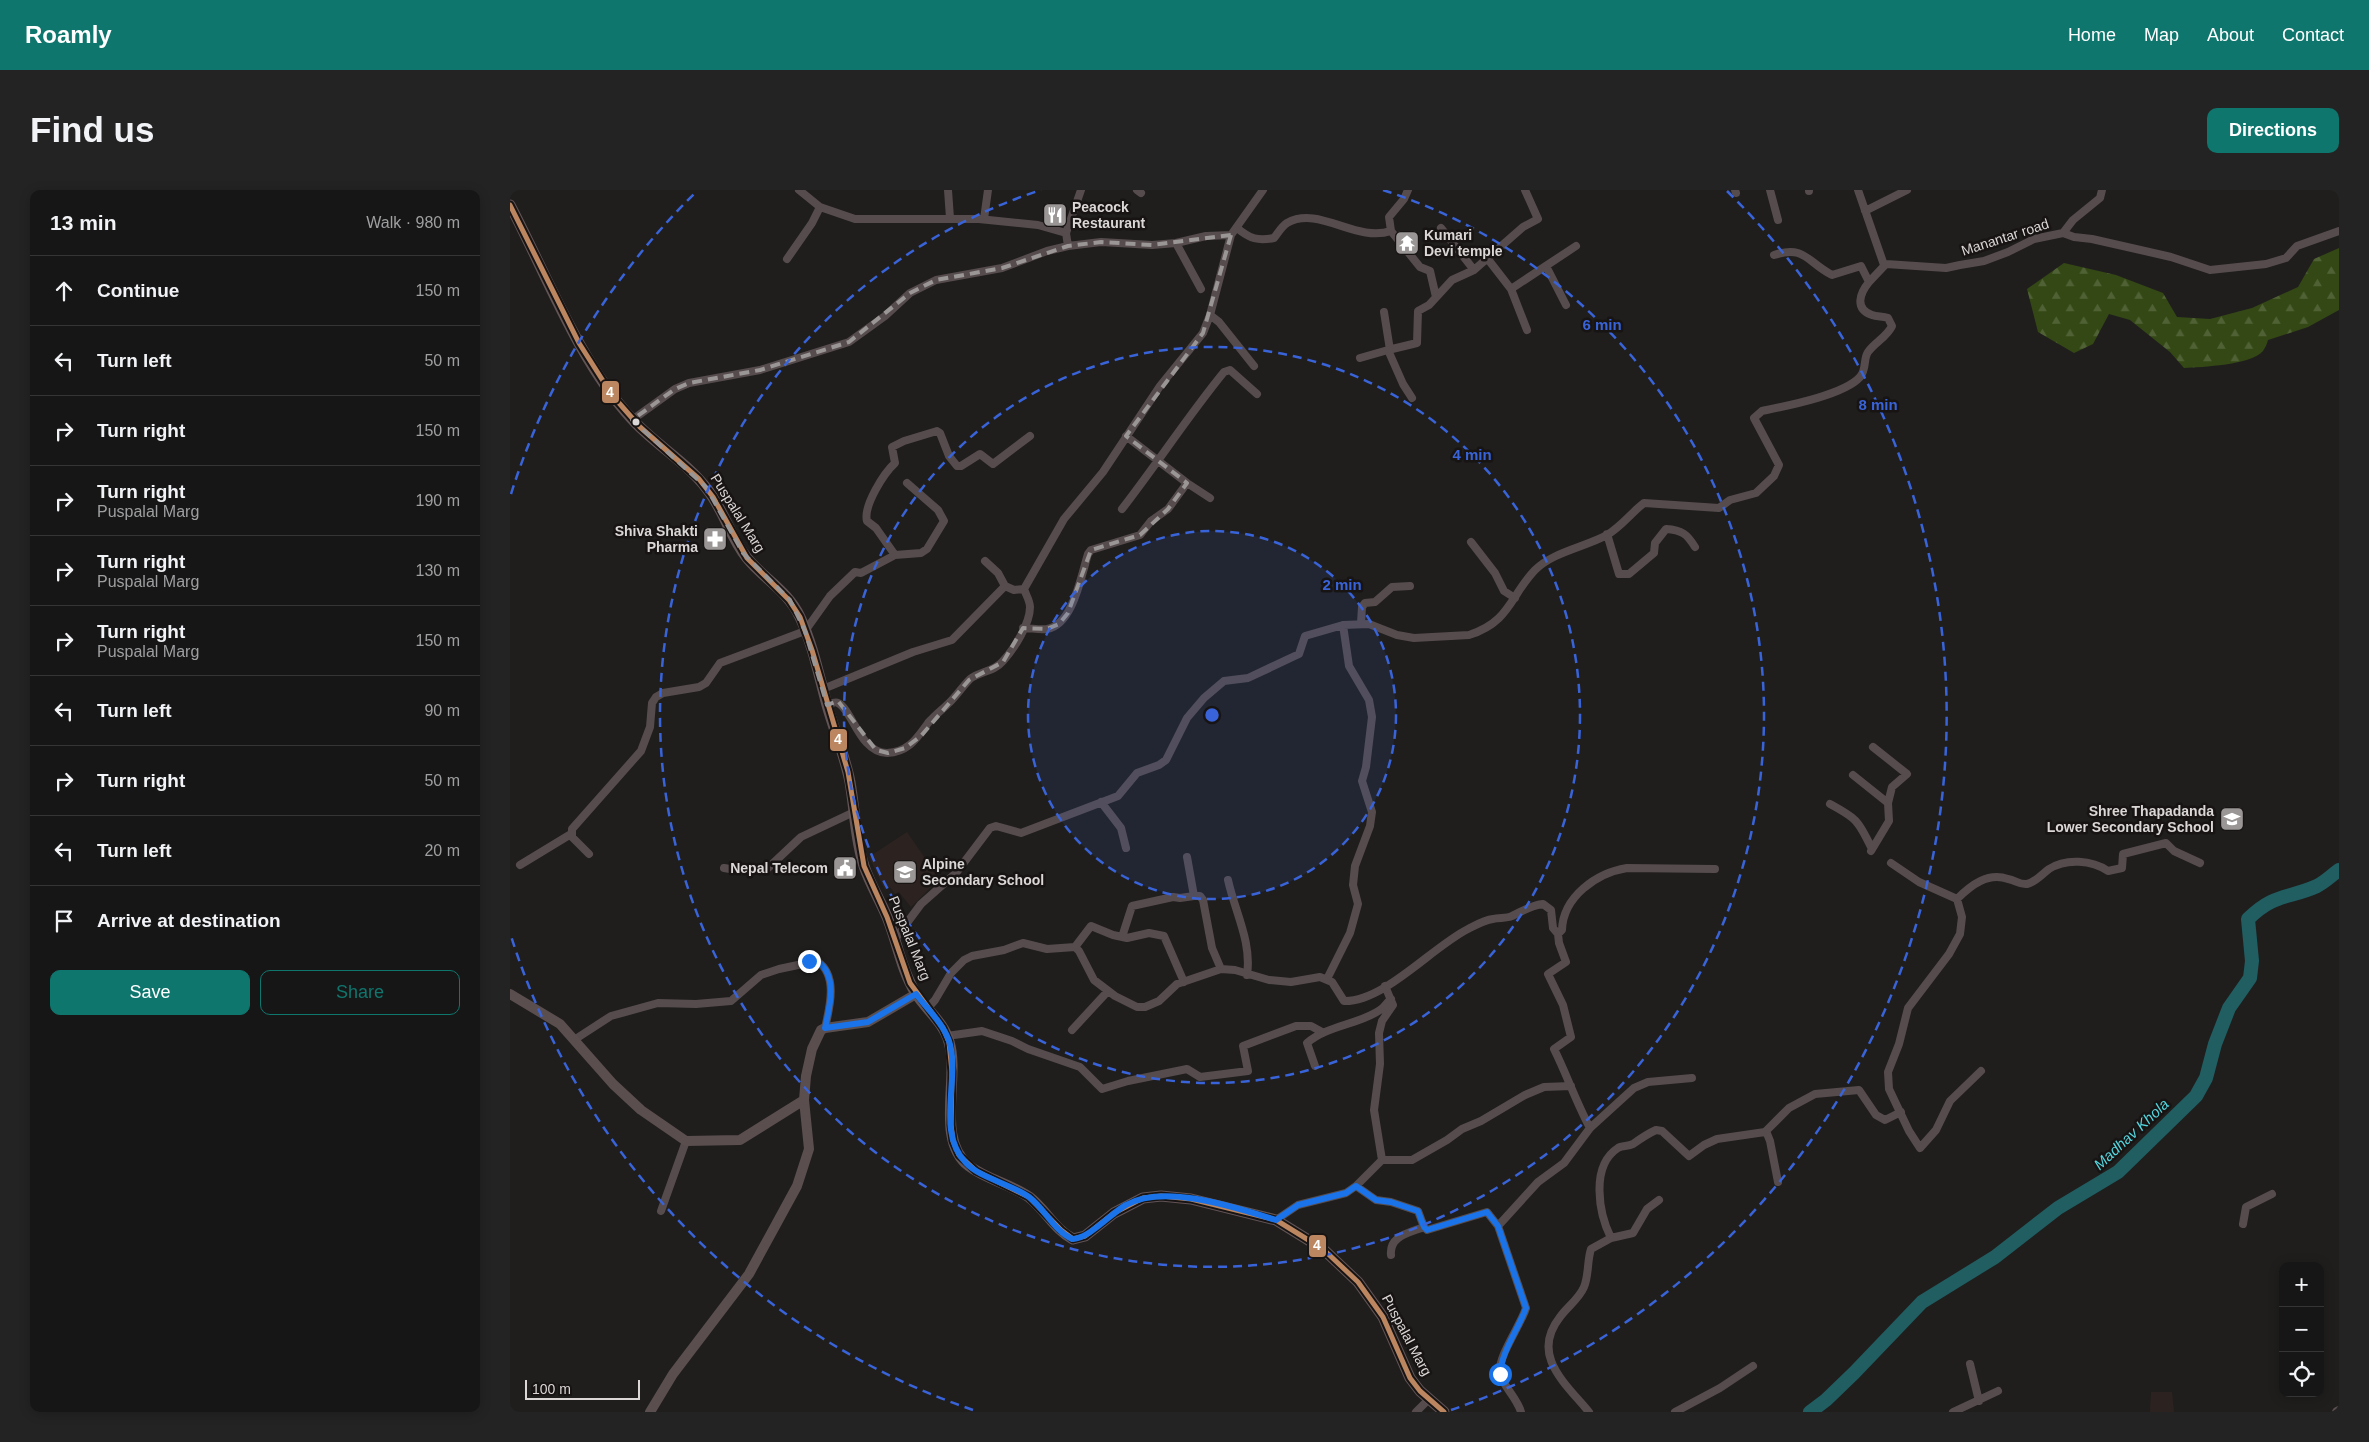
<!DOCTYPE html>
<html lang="en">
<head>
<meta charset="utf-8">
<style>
  body { margin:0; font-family:Arial,sans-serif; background:#242323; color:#f1f3f6 }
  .controls { position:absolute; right:15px; bottom:15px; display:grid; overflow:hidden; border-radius:10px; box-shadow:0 2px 12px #0003 }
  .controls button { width:45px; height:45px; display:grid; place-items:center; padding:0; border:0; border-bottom:1px solid #363535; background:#171616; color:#f1f3f6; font:25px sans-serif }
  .scale { position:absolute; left:15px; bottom:12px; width:115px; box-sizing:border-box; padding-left:5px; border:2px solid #dad7d6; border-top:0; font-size:14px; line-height:18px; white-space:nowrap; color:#dad7d6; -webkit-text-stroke:4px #171413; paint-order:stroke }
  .stop { position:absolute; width:15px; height:15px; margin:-11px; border:4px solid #1a73e8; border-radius:50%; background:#fff }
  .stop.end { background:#1a73e8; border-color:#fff; box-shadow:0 1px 5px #0008 }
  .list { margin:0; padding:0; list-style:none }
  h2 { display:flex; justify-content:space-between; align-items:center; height:65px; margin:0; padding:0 20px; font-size:21px }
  h2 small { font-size:16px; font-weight:400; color:#9e9fa1 }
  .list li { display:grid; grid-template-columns:32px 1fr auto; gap:15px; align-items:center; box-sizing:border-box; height:70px; padding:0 20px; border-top:1px solid #363535 }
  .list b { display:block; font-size:19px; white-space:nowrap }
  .list p { margin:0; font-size:16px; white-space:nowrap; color:#9e9fa1 }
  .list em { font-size:16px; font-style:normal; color:#9e9fa1 }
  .actions { display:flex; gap:10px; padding:15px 20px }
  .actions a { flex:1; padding:11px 0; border:1px solid #0f766e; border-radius:10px; text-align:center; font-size:18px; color:#0f766e }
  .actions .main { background:#0f766e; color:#fff }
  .icon { flex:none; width:28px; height:28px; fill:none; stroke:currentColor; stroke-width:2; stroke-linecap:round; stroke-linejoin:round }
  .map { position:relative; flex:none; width:1829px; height:1222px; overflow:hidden; border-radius:10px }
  header { display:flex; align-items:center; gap:30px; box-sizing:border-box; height:70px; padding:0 25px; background:#0f766e; color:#fff }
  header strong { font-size:24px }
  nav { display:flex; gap:28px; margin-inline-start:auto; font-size:18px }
  .intro { display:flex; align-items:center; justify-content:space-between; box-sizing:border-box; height:120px; padding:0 30px }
  h1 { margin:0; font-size:35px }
  .button { padding:12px 22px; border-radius:10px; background:#0f766e; color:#fff; font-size:18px; font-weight:700 }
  main { display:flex; gap:30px; padding:0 30px }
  aside { flex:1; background:#171616; border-radius:10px; box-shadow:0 2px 12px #0003 }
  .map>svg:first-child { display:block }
</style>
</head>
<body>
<header>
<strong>Roamly</strong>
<nav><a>Home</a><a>Map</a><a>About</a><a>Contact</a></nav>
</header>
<div class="intro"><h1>Find us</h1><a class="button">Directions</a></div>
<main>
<aside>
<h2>13 min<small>Walk · 980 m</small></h2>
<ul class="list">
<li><svg class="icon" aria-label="ahead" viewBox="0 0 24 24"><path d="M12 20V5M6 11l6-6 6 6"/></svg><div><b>Continue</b></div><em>150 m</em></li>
<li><svg class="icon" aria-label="left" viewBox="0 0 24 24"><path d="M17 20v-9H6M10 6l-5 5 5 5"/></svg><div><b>Turn left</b></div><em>50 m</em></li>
<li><svg class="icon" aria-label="right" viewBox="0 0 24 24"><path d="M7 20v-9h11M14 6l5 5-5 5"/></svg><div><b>Turn right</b></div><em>150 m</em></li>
<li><svg class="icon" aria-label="right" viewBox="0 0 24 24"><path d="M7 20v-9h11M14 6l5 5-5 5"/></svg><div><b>Turn right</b><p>Puspalal Marg</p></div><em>190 m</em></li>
<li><svg class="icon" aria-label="right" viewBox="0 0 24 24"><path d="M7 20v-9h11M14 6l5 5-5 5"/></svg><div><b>Turn right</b><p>Puspalal Marg</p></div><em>130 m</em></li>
<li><svg class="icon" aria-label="right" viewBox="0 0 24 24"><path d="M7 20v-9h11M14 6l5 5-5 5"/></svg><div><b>Turn right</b><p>Puspalal Marg</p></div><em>150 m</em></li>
<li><svg class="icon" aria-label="left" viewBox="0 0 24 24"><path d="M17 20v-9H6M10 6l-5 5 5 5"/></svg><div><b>Turn left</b></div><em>90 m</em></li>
<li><svg class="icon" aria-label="right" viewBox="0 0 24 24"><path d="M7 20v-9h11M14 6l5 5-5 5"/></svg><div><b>Turn right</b></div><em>50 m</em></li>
<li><svg class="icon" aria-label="left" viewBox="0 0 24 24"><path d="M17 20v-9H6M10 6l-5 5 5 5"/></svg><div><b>Turn left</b></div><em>20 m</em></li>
<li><svg class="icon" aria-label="arrive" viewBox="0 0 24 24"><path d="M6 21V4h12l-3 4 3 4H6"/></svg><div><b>Arrive at destination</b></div></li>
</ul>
<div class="actions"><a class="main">Save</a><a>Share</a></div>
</aside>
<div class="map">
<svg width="1829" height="1222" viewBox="0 0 1829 1222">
  <defs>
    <pattern id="forest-firs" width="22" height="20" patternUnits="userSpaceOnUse" patternTransform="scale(1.25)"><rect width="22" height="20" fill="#334814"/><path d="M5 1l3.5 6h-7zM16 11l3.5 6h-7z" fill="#506235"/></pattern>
  </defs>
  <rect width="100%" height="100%" fill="#1f1e1d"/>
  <path fill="#2c2320" d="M397,642L429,689L401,717L389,702L385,704L380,697L375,700L359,667Z
    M1641,1202H1662L1664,1222H1640Z"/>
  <path fill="url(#forest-firs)" d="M1829,58V120L1798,137L1758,150C1757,154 1755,158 1753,161C1741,175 1692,177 1674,178L1660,162L1620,130L1599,124L1583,154L1564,163L1528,142L1517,99L1554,73L1606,85L1653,103L1667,127L1700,129L1742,118L1788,97L1804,69Z"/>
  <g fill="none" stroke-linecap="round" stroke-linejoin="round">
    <path stroke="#205e62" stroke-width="14" d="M1300,1222L1316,1210L1344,1183L1412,1112L1485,1067L1548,1018L1608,982L1686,906L1696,888L1705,854L1719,818L1740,788L1742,771L1738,729C1764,703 1778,709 1807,696C1815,692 1822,685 1829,680"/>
    <path stroke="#564c4d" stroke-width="8" d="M289,0L310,17L345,29H469L528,35L556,43
      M438,0L440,28
      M627,0L631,3
      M898,0L894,9L879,27L881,41L910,77L920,81L926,107
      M1225,0L1226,3
      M1260,0L1268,30
      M1299,0V1
      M1348,0L1374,75
      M1592,0L1590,8L1563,30L1553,43L1564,47L1582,49L1661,67L1700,80L1756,74L1776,68L1787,56L1829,41
      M1355,21L1397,0
      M474,29L478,0
      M727,38C740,49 748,51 764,48C768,43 772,36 777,33C809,15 846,53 881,41
      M931,38L964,80
      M666,53L691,99
      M558,56L556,43L571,0
      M1264,65C1295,55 1297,72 1322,85L1351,76L1359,92L1376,74L1436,78L1450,75L1474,71L1498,62L1524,49L1553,43
      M977,68L1001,99L1017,140
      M277,69L302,33L310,17
      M1036,76L1056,115
      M1001,99L1066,56
      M874,122L880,160
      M700,125L709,132L744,176
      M850,168L878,160
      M902,208L893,194L878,160L907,153L908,121L919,115L942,90L964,80L1013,37L1028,29L1015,0
      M122,230L165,199L179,193L250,180L339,152L375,126L400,103L426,90L492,78L537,61L558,56L591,52L642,55L666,53L696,46L721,45L753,0
      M677,293L700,308
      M612,319C647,274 678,226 714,182L720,180L747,204
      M1097,344L1109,384H1119L1144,363L1145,353L1156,339C1172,340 1177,344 1185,357
      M961,352L985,383L994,401L1005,408
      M385,365L366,338L357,331C353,316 374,283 385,273L382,257L394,251L427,241L430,243L439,266L447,276H451L470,264L483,274L520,246
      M475,371L488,383L495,396
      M851,433L852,417L855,413L865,412L882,397L900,396
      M513,438C521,438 529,440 537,439C563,435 571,386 578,364L581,360L630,345L641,331L658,319L677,293L616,246
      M313,499L403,462L442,450L495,396L504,400L514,399L554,329L593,282L650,196L693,143L700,125L721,45
      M317,515C320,514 325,511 328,513C342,519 350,563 377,563C399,562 407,548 418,533C425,525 433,519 440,512C447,505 453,496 460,489C470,481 484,482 493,471C504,459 520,434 520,417C520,411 516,405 514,399
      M1343,585L1378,613
      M591,612L611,638L616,658
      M1320,614C1346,628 1348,630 1361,657
      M1361,661L1379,631L1378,613L1382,597L1397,584L1363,557
      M79,664L62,647V639L131,561L140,537L142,513L146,507L153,503L189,497L196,493L210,473L295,441L320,406L345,382L351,383L385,365L411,363L417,359L434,331L428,320L397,293
      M677,667L684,706H690L693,710L702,758L711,779
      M1381,673L1409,692L1447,709C1461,695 1478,682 1498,689C1505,690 1510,695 1517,694C1526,692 1532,684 1539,679C1556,668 1582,670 1598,681L1612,678L1613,664L1656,653L1664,661L1690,673
      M10,675L61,644
      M214,678L232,681L258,678L291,647L344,622
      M718,690C725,722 742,752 737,785
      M1447,709L1452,727L1450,744L1439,764L1398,818L1389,854L1378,882L1379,899L1399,941L1410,958L1426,940L1440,911L1471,881
      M1048,744L1049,753L1056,772L1038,784L1053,815L1061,847L1044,859C1057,885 1066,912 1080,938
      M612,747L622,716L663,707L670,708L684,706
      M385,749L411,714L446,683L480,638L486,636L511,643L608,606L627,583L649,575L656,570L677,528L694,508L714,491L738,488L789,464L795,446L833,435
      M565,757L581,736L603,745L617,748L639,743L654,746L674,792
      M817,789L840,743L848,714L843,695L845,676L860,636L862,622L852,591L856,577L862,527L859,510L839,476L833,435L859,434L887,445L904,448L959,445C1000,432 1000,406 1025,380C1043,362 1075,357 1097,345C1112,336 1121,323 1134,313L1209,318L1220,310L1246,303L1264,286L1269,275L1244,228L1252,221C1276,216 1334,205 1350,187C1357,179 1353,169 1358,162C1365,152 1377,147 1382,136L1378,128C1373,126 1367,127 1362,125C1344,119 1350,103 1359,92
      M417,819L425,810L441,783L454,770L462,766L494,760L513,753L537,759L565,757L569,761L584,790L605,806L627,817H635L649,811L667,794L711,779L725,780L759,790L781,792L810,787L822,792L834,811C874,812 922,757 958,739C966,735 974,730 983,729C989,727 996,729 1002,726C1013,721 1021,715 1033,714L1041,720L1043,738L1048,744L1052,740C1053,707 1086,683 1117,678L1205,679
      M562,840L598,801
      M437,846L472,841L502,851L518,859L570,877L592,899L618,891L677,879L690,887L738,881L733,856L786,836H801L812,842
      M64,850L101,826L148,813L186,814L221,811L251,785L269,779L307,771C328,785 320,816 315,838
      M805,876L797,853C818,835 848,835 870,820C875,817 877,812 881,809
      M1256,941L1260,951L1268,992
      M872,970L864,920L870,874L869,843L872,831L883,815L875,796
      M846,996L866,1010L881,1012L908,1021L914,1037C899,1043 879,1046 881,1065
      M151,1021L176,951
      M766,1030L788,1015L836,1003L846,996L872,970H902L937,950L952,939L971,931L1015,905L1034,897L1061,896
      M1733,1034L1736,1017L1762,1004
      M914,1037L917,1040L977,1022L988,1036
      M1101,1048C1089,1024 1080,976 1108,958C1112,955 1118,957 1123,954C1130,949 1137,944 1146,940L1152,941L1179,966L1194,955L1207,949L1255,942L1279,918L1305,904L1349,900L1366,925L1375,930L1391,922
      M1460,1174L1469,1211
      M906,1222L919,1209
      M1011,1222C1007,1208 993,1196 990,1184C987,1167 1011,1135 1016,1118L988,1036L1028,992L1054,973L1080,938L1124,898L1138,892L1182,888
      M1079,1222C1055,1193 1020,1165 1050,1127C1057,1117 1069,1109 1074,1097C1079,1085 1077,1071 1081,1059L1101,1048L1123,1043L1137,1019L1149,1010
      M1165,1222L1210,1198L1243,1176
      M1443,1222L1488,1201"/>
    <path stroke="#5b4e4f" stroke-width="10" d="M0,804L50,834L103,894L131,920L176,951L230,950L294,910
      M140,1222L163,1184L239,1084L287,996L299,959L294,910L296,886L302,859L311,840L315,838L358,832L406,804
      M1827,1222L1829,1221"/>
    <path stroke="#635456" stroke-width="11" d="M0,15C36,83 68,170 121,228C144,254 176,271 197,299C214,320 220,347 237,368C254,389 278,401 290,427C303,455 309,486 317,515C324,540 335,566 340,592C345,620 345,649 354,676C360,694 370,710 377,727C387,751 391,779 405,802C415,819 434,832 439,852C450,887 425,950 459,976C476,989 500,994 519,1007C535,1019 545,1040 563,1049L575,1046L604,1023L633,1008L651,1006L681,1009L766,1030L813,1059L848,1092L873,1127L900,1188L910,1201L934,1222"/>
    <defs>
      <path id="bus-1" d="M0,15L69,153L102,205L130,237L189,289L203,307L237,368L279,410L290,427L302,460L338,582L354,676L377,727L400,793L433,838L439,852L442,882L441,935L443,951L449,965L466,981L519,1007L551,1040L563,1049L575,1046L604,1023L633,1008L651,1006L681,1009L766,1030L813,1059L848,1092L873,1127L900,1188L910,1201L934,1222"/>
    </defs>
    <use href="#bus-1" stroke="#171413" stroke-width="9"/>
    <use href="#bus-1" stroke="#bb8660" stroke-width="5"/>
  </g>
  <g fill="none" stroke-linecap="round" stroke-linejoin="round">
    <path stroke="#1a73e8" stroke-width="6" d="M299,771H307C328,785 320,816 315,838L358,832L406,804C417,819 433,833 439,851C451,887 425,942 456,973C470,988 501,994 519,1007C535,1019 544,1041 562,1049C579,1049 601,1023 616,1015C655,993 727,1018 766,1030L788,1015L836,1003L846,996L866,1010L881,1012L908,1021L914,1037L917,1040L977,1022L988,1036L1016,1118C1008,1140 992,1160 990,1184"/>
  </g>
  <path fill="none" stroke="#999695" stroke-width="4" stroke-dasharray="10 6" stroke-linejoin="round" d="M721,45L693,143L616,246L677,293L658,319L630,345L581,360L558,423L549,434L537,439L513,438L493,472L459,490L411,546L395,558L378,563L366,560L328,511L317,515L295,441L280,410L233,363L196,297L122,230L165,199L179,193L250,180L339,152L400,103L426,90L492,78L558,56L591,52L642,55Z"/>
  <circle cx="702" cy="525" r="184" fill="#3963d8" fill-opacity=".12"/>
  <g fill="none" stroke="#3963d8" stroke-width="2.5" stroke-dasharray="9 6">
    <circle cx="702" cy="525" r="184"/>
    <circle cx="702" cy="525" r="368"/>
    <path d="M873 0A552 552 0 1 1 531 0"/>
    <path d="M463 1220A735 735 0 0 1 1 746M1 304A735 735 0 0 1 187 1M1217 1A735 735 0 0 1 941 1220"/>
  </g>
  <defs>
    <symbol id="restaurant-square" viewBox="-11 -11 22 22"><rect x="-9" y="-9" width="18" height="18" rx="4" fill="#999695" stroke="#171413"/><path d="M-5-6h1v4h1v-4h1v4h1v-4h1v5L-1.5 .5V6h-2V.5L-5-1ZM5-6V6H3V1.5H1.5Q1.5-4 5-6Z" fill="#fff"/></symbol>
    <symbol id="temple-square" viewBox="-11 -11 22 22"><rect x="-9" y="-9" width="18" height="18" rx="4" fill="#999695" stroke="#171413"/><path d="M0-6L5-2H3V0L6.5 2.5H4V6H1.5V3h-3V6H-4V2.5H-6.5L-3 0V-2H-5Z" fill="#fff"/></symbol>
    <symbol id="pharmacy-square" viewBox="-11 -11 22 22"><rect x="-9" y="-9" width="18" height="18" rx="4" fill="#999695" stroke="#171413"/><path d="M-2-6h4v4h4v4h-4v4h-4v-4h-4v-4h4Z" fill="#fff"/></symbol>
    <symbol id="school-square" viewBox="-11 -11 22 22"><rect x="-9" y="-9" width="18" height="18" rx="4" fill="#999695" stroke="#171413"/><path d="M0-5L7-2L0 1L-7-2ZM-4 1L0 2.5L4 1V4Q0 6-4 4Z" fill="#fff"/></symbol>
    <symbol id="civic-square" viewBox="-11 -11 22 22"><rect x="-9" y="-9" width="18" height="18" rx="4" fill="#999695" stroke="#171413"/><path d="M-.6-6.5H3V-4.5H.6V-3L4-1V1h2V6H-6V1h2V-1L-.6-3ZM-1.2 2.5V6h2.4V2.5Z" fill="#fff"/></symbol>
  </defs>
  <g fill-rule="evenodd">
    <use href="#restaurant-square" x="531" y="11" width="28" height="28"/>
    <use href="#temple-square" x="883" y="39" width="28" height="28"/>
    <use href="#pharmacy-square" x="191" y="335" width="28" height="28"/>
    <use href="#school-square" x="1708" y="615" width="28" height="28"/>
    <use href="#civic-square" x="321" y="664" width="28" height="28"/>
    <use href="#school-square" x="381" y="668" width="28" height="28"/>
  </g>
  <circle fill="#dad7d6" stroke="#171413" stroke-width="2" cx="126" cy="232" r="4.5"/>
  <g text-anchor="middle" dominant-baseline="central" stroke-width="5" stroke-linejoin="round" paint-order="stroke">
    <g font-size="14" font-weight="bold" fill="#dad7d6" stroke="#171413" text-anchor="start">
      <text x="562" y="17">Peacock<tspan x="562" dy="16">Restaurant</tspan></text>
      <text x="914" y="45">Kumari<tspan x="914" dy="16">Devi temple</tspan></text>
      <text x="188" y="341" text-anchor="end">Shiva Shakti<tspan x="188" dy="16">Pharma</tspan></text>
      <text x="1704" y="621" text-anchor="end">Shree Thapadanda<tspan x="1704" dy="16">Lower Secondary School</tspan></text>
      <text x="412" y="674">Alpine<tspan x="412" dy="16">Secondary School</tspan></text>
      <text x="318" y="678" text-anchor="end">Nepal Telecom</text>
    </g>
    <g font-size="14" fill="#dad7d6" stroke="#171413">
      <text transform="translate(1495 47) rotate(-18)">Manantar road</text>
      <text transform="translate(228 323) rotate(58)">Puspalal Marg</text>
      <text transform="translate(400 748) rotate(68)">Puspalal Marg</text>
      <text transform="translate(897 1145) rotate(62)">Puspalal Marg</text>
    </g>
    <g font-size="15" font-style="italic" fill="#54d6df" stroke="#171413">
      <text transform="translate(1621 944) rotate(-43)">Madhav Khola</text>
    </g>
  </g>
  <circle cx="702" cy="525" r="8" fill="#3963d8" stroke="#171413" stroke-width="2.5"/>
  <g font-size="15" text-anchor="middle" font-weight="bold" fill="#3963d8" stroke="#171413" stroke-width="5" stroke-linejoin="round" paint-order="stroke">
    <text x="1092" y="140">6 min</text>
    <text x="1368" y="220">8 min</text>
    <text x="962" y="270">4 min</text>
    <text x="832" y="400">2 min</text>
  </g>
  <g stroke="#171413" stroke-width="2">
    <rect x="91" y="190" width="19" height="24" rx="5" fill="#bb8660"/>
    <rect x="319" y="538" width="19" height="24" rx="5" fill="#bb8660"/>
    <rect x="798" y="1044" width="19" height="24" rx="5" fill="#bb8660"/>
  </g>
  <g font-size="14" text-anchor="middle" font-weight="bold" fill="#fff">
    <text x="100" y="207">4</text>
    <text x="328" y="554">4</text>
    <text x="807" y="1060">4</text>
  </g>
</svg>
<div class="controls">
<button>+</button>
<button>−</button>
<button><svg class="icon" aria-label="locate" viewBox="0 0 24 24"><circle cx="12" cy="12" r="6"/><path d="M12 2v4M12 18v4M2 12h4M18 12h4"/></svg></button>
</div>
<div class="scale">100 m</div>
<div class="stop" style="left:990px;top:1184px"></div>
<div class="stop end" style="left:299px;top:771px"></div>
</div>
</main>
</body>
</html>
